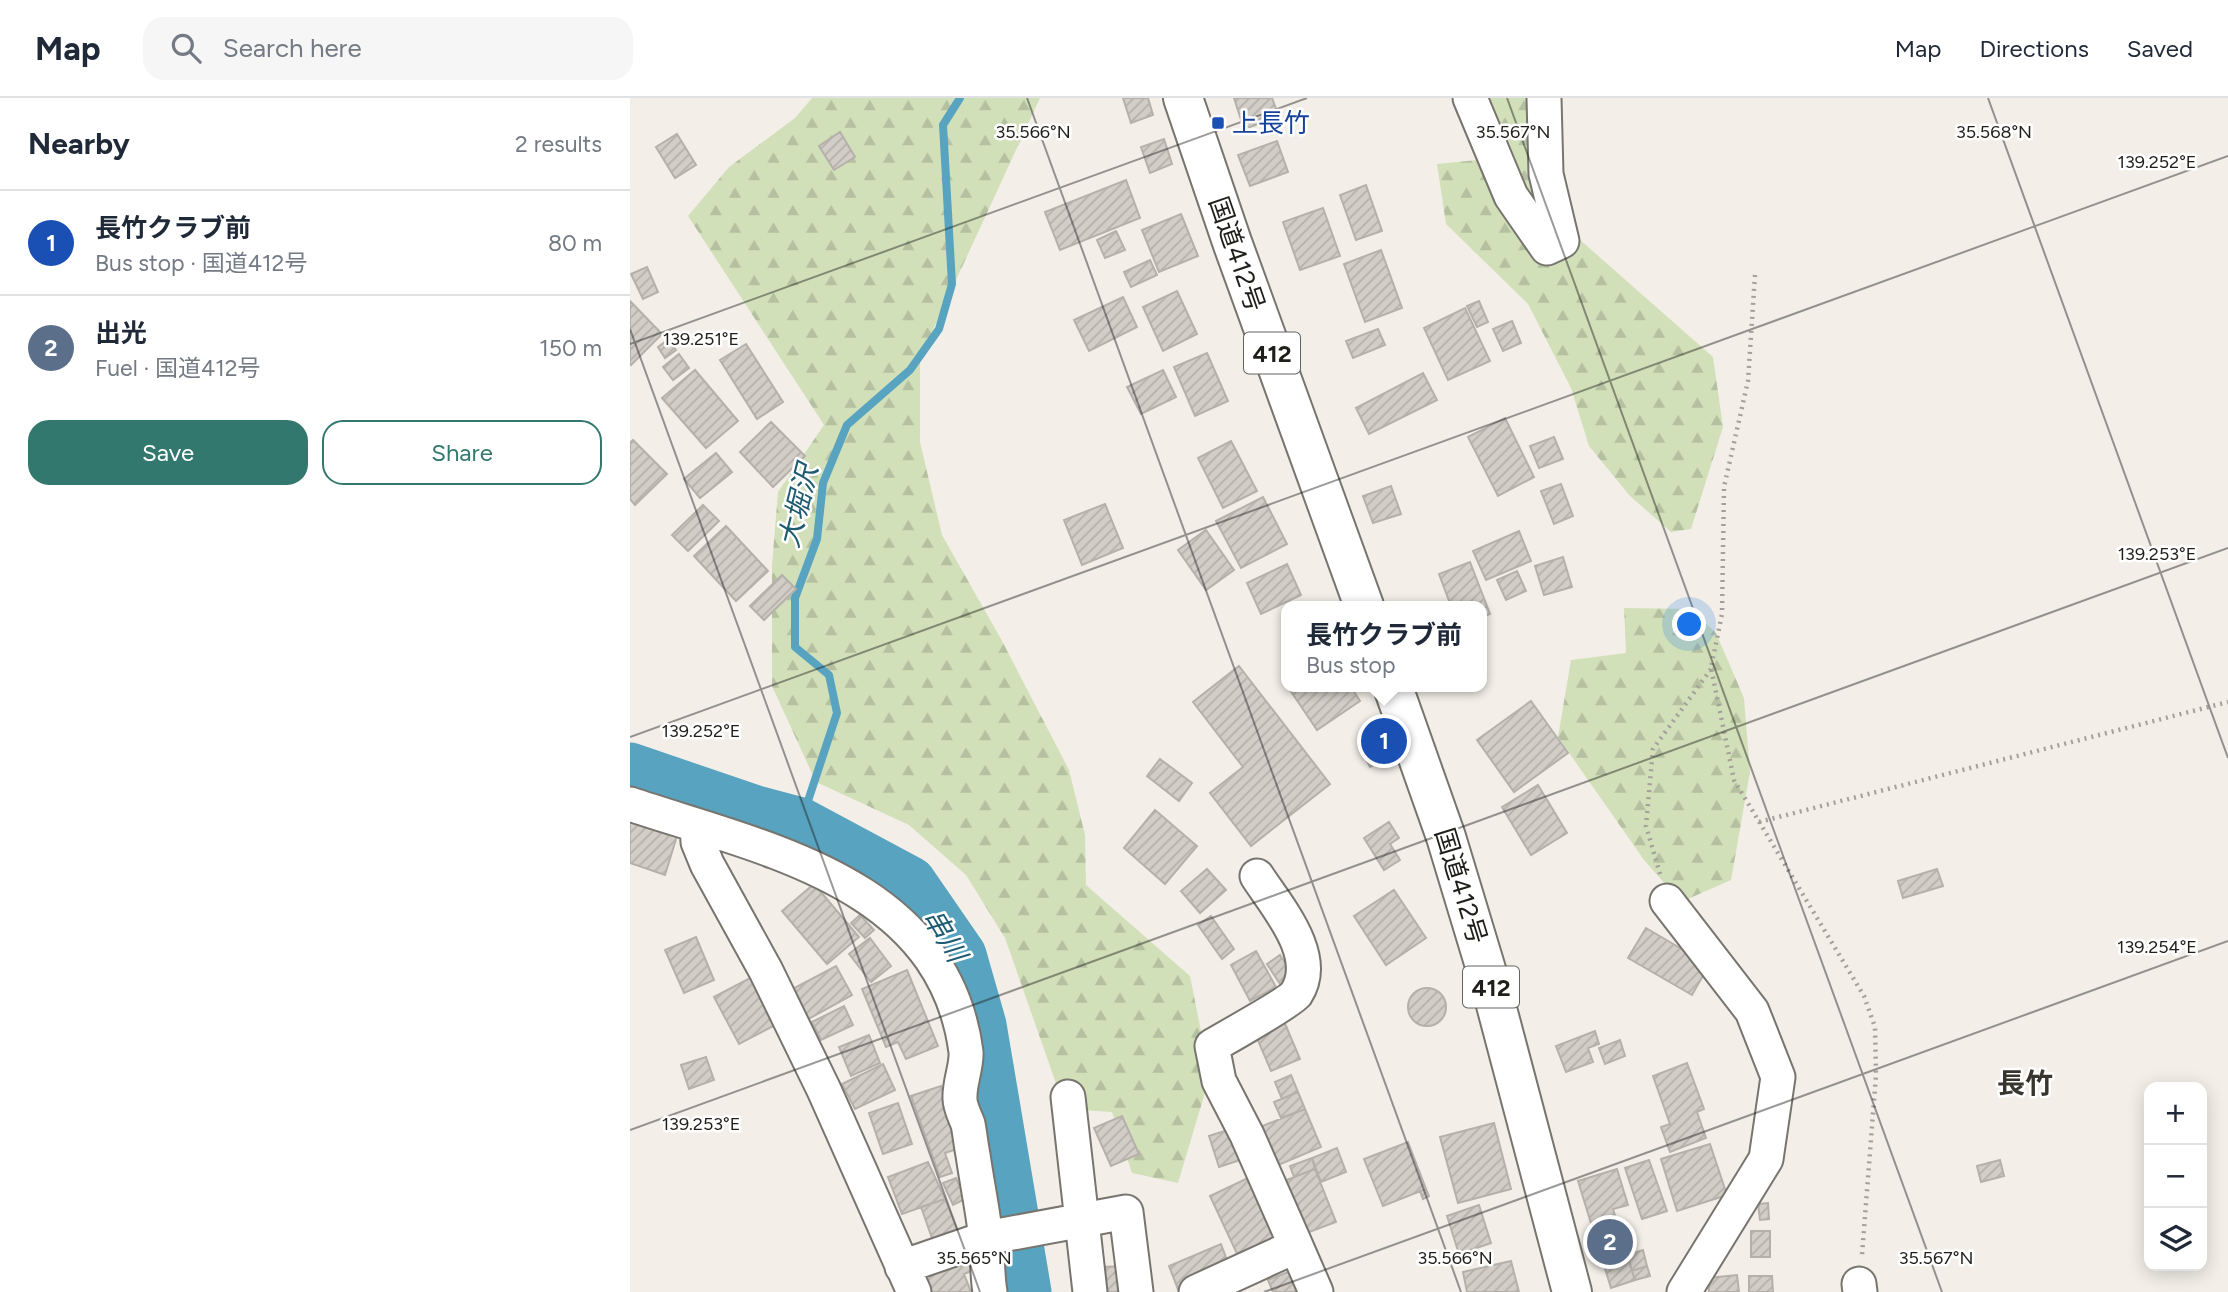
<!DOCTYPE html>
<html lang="en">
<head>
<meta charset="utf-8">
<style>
  body { margin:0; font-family:Figtree,"Noto Sans JP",sans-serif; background:#f6f6f7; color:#1f2937 }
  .controls { position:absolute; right:21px; bottom:21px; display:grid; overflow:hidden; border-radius:14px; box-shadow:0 4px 18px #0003 }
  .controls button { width:63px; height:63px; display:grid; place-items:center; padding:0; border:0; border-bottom:2px solid #e0e1e3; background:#fff; color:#1f2937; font:35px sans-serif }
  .you { position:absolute; left:1060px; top:527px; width:24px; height:24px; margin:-18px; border:5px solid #fff; border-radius:50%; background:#1a73e8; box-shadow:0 0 0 10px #1a73e833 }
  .badge { display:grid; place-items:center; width:46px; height:46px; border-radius:50%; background:#33786e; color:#fff; font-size:23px; font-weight:700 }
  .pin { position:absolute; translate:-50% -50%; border:4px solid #fff; box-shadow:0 2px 7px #0006 }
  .popup { position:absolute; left:651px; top:503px; width:206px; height:91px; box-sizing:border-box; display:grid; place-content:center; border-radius:14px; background:#fff; filter:drop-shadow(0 2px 5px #0005); font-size:23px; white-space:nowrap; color:#747a83 }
  .popup b { font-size:26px; color:#1f2937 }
  .popup::after { content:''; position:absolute; left:50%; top:100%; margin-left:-14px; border:14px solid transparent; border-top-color:#fff }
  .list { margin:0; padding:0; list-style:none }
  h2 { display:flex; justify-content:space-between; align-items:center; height:91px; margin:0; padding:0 28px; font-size:30px }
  h2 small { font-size:23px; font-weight:400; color:#747a83 }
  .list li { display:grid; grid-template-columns:46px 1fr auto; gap:21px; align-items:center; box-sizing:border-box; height:105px; padding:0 28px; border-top:2px solid #e0e1e3 }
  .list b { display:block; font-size:26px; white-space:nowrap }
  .list p { margin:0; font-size:23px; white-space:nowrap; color:#747a83 }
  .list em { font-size:23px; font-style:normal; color:#747a83 }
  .actions { display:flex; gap:14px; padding:21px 28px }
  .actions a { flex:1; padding:16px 0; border:2px solid #33786e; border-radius:21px; text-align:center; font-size:24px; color:#33786e }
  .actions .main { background:#33786e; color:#fff }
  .icon { flex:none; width:38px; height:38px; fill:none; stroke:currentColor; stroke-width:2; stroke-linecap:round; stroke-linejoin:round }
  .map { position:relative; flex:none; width:1598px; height:1194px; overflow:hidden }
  header { display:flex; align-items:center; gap:42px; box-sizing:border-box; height:98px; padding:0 35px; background:#fff; border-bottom:2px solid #e0e1e3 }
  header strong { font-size:33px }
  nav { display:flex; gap:38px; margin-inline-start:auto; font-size:24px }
  .search { width:490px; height:63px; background:#f6f6f7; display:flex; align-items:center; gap:18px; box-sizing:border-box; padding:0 24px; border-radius:21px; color:#747a83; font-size:26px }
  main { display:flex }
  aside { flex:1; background:#fff }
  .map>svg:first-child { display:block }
</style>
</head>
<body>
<header>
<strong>Map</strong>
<div class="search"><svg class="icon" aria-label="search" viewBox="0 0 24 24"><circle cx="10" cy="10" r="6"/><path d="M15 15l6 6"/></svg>Search here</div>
<nav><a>Map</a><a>Directions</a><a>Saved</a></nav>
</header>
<main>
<aside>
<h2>Nearby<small>2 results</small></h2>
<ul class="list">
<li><span class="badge" style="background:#1a4fb4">1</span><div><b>長竹クラブ前</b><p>Bus stop · 国道412号</p></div><em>80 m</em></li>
<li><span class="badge" style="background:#5c6f8a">2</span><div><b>出光</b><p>Fuel · 国道412号</p></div><em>150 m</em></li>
</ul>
<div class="actions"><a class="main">Save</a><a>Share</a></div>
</aside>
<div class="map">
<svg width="1598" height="1194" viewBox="0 0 1598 1194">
  <defs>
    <pattern id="forest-firs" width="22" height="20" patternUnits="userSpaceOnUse" patternTransform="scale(1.75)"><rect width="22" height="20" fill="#d2e0ba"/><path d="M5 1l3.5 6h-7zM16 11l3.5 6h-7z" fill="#b4c09f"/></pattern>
    <pattern id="building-hatch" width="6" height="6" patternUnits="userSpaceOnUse" patternTransform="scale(1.75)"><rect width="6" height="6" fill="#d2cec7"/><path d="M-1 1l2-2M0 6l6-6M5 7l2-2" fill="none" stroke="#b4b0aa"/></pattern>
  </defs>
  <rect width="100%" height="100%" fill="#f3efe8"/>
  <path fill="url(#forest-firs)" d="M182,0H410L290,260V344L312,437L371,541L439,672L455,737L456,787L560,878L580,978L548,1085L502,1075L482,1014L435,1011L375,840L336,777L279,727L186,684L142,588V467L148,394L194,327L58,118L99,69L165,20Z
    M847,0H931L907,104L1083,259L1093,329L1061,431L1041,434L1000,398L959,348L941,290L898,206L816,126L807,66L847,62Z
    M994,510L1061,511L1086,535L1114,600L1120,674L1101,782L1051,804L1014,762L928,639L941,562L996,555Z"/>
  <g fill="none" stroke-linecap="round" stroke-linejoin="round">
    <path stroke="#57a3c0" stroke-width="8" d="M171,724L207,615L199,577L165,549V500L187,441L193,385L217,327L280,272L309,231L322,186L313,27L330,0"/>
    <path stroke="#57a3c0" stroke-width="49" d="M0,669L126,712L171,724L281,783L332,857L352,927L397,1194"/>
  </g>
  <path fill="url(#building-hatch)" stroke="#b5b1aa" stroke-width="2" d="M493,0H518L523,17L501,25Z
    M604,0H642L649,19L614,31Z
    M210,34L225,59L204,72L189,48Z
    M47,36L66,67L45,80L26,49Z
    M534,41L542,66L520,75L511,49Z
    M647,43L658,74L620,88L608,57Z
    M496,82L510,120L430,152L415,114Z
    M736,87L752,133L726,142L710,97Z
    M693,110L710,158L670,172L653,124Z
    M551,116L568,158L529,174L512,132Z
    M486,133L495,152L475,160L467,142Z
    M751,152L772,210L735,224L714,166Z
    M520,162L527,177L501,189L494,174Z
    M17,169L28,194L13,201L1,176Z
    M547,193L567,236L533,253L513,209Z
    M493,199L507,229L459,253L444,222Z
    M0,203L32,236L1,267L0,266Z
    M849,203L858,224L847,229L837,208Z
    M835,210L860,263L818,282L794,230Z
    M882,223L891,245L873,253L863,231Z
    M748,231L755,247L723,260L716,243Z
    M39,241L46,252L35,260L28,249Z
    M116,246L153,304L127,321L90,262Z
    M577,255L598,303L565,318L544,269Z
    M49,256L59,270L43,282L33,269Z
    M65,272L108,323L76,350L32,300Z
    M533,272L546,299L511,316L497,289Z
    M793,275L807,302L739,336L726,310Z
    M875,320L904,379L868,398L838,339Z
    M141,324L175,358L143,389L110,354Z
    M924,339L933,361L909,370L900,348Z
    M3,342L37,376L5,407L0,401V345Z
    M601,343L627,393L593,410L568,360Z
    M86,355L102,374L70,400L54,381Z
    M931,386L943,418L924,426L911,393Z
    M761,388L771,416L743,425L733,398Z
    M633,399L657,446L611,470L586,423Z
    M475,406L493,450L452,467L434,422Z
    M73,407L89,423L58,453L42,437Z
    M96,428L138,473L106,503L64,458Z
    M576,432L604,472L576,492L548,452Z
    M889,433L901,463L856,482L843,453Z
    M933,459L942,489L914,497L905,468Z
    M840,464L860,516L852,519V508H821L809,476Z
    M657,466L671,497L631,516L617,485Z
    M887,473L896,493L876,502L867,482Z
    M152,477L166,491L134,522L120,508Z
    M609,568L700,686L621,748L580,695L613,669L563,604Z
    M658,589H721L730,603L687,632Z
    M901,603L938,655L884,694L847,642Z
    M744,642L754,662L740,669L730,649Z
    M530,661L562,685L549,703L517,678Z
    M908,687L937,735L901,757L872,709Z
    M525,712L567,748L535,786L494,750Z
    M0,723L47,738L35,777L0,765Z
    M759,724L769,740L760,746L770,762L754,772L734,740Z
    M577,771L596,792L570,815L551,793Z
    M1307,771L1313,788L1273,800L1268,783Z
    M184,786L229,839L197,866L152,813Z
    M764,792L796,840L756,867L724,818Z
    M230,817L244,832L235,840L221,825Z
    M581,818L604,851L592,861L568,827Z
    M1016,830L1079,867L1062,897L998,860Z
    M66,839L84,882L54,895L35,852Z
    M240,840L261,868L241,884L219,856Z
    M626,853L646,889L620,903L601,867Z
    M650,857L664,878L650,886L637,866Z
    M206,868L222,897L173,924L157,894Z
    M277,872L308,948L276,961L268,944L256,949L232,891Z
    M120,880L145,927L109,946L84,899Z
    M778 909a19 19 0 1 1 38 0a19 19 0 1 1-38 0Z
    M214,908L223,927L191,942L182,924Z
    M653,921L670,961L641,973L624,933Z
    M965,933L969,946L958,950L963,964L936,974L926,948Z
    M239,937L250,965L221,978L209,949Z
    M990,942L995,958L975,966L969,950Z
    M76,959L84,982L59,991L51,967Z
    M1057,965L1074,1011L1067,1014L1076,1040L1040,1054L1031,1029L1040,1026L1023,978Z
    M253,966L265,992L225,1011L212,986Z
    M661,977L668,994L652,1001L645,984Z
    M311,988L333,1049L315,1055L322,1075L310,1079L281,998Z
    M668,994L675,1011L651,1020L644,1004Z
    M268,1005L282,1046L253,1056L239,1015Z
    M675,1011L691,1049L646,1068L630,1029Z
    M492,1018L509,1056L481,1068L464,1030Z
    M864,1025L881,1091L828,1105L810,1039Z
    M601,1031L610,1062L589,1069L579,1038Z
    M778,1044L796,1091L753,1108L734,1061Z
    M1080,1046L1097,1097L1047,1113L1031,1061Z
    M707,1050L716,1074L691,1084L682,1060Z
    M682,1060L685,1071L664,1079L660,1068Z
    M1019,1062L1037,1113L1012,1121L995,1070Z
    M1370,1062L1374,1078L1351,1084L1347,1068Z
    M298,1064L315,1101L272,1116L258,1079Z
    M685,1071L706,1124L666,1139L646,1086Z
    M987,1071L998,1107L983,1111L1005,1182L981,1190L948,1083Z
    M620,1079L650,1140L609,1160L580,1098Z
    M326,1080L335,1101L323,1107L313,1085Z
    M796,1091L799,1098L793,1101L790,1093Z
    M315,1101L328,1134L303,1143L291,1109Z
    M1138,1105L1139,1121L1130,1122L1128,1106Z
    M849,1107L861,1145L829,1156L817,1118Z
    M1121,1133H1140V1159H1121Z
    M591,1146L601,1173L549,1194L539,1168Z
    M344,1147L352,1169L334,1176L341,1194H301L291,1167Z
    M1013,1152L1017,1168L1002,1173L997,1157Z
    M881,1163L889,1194H837L833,1174Z
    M497,1168L498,1194H469L468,1169Z
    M1017,1168L1020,1178L1005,1182L1002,1173Z
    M663,1172L672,1194H643L638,1182Z
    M1107,1177L1109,1194H1079L1078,1180Z
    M1119,1178H1142L1143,1194H1119Z"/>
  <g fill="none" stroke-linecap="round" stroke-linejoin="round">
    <defs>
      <path id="minor" d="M840,0L881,98L917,150L932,143L916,76L914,0
        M0,706C134,751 314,784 336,954C337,969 329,985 330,1001C330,1009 335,1018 338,1026C340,1036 341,1047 343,1057C347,1085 353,1113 356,1141C358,1159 357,1177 360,1194
        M67,728L68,744L77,766L136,873L194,992L284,1194
        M627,778C647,809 691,858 666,896C660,904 596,940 582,948L589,983L617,1037L666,1148
        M1037,803L1122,913L1148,979L1136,1061L1054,1194
        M438,999L460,1194
        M272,1169L356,1140L496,1114L506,1194
        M1229,1186L1230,1194
        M566,1194L666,1148L686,1194"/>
      <path id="highway" d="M553,0L602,144L734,508
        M763,589L816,739L861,888L942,1194"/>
    </defs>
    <use href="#minor" stroke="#78746e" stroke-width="37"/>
    <use href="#highway" stroke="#78746e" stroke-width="42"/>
    <path stroke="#a3a09a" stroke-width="4.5" stroke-dasharray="2 5" stroke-linecap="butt" d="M1125,177L1118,283L1094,389L1092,516L1081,570L1104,682L1234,898L1245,929L1246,977L1232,1157
      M1129,724L1598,604
      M1030,776L1016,728L1023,651L1081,571"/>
    <use href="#minor" stroke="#fff" stroke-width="33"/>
    <use href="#highway" stroke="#fff" stroke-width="38"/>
  </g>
  <path fill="none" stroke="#1f1e1b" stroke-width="2" stroke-opacity="0.45" d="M397,0L831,1194M877,0L1312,1194M1358,0L1598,660M0,231L350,1194M0,246L677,0M0,639L1598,58M0,1032L1598,450M634,1194L1598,843"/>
  <rect fill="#1a4fb4" stroke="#fff" stroke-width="2.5" x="581" y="18" width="14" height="14" rx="3.5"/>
  <g text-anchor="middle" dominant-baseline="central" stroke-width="5" stroke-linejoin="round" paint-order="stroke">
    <g fill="#fff" stroke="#62625f" stroke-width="2">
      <rect x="614" y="234.5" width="56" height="41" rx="5"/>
      <rect x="833" y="868.5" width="56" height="41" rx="5"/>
    </g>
    <g font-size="24" font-weight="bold" fill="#1f1e1b">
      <text x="642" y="255">412</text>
      <text x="861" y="889">412</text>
    </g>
    <g font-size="26" fill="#164399" stroke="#fff" text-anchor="start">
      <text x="602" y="25">上長竹</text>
    </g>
    <g font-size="26" fill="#1f1e1b" stroke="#fff">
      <text transform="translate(607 156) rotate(71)">国道412号</text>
      <text transform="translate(831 788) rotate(73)">国道412号</text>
    </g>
    <g font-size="28" font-style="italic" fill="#1e5b70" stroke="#fff">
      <text transform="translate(168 408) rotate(-76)">大堀沢</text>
      <text transform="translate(315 837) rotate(59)">串川</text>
    </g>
    <g font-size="28" font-weight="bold" fill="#38352f" stroke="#fff">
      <text x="1395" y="985">長竹</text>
    </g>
  </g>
  <g font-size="18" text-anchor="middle" fill="#1f1e1b" stroke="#fff" stroke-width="5" stroke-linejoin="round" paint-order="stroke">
    <text x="403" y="40">35.566°N</text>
    <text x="883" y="40">35.567°N</text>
    <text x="1364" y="40">35.568°N</text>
    <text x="1527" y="70">139.252°E</text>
    <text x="71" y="247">139.251°E</text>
    <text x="1527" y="462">139.253°E</text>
    <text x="71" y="639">139.252°E</text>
    <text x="1527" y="855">139.254°E</text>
    <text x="71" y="1032">139.253°E</text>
    <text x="344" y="1166">35.565°N</text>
    <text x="825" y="1166">35.566°N</text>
    <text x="1306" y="1166">35.567°N</text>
  </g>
</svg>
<div class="controls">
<button>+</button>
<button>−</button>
<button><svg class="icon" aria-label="layers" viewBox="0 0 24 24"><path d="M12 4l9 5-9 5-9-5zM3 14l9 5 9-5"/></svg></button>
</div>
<div class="you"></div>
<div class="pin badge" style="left:754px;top:643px;background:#1a4fb4">1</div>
<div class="popup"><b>長竹クラブ前</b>Bus stop</div>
<div class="pin badge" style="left:980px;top:1144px;background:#5c6f8a">2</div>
</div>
</main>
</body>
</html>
